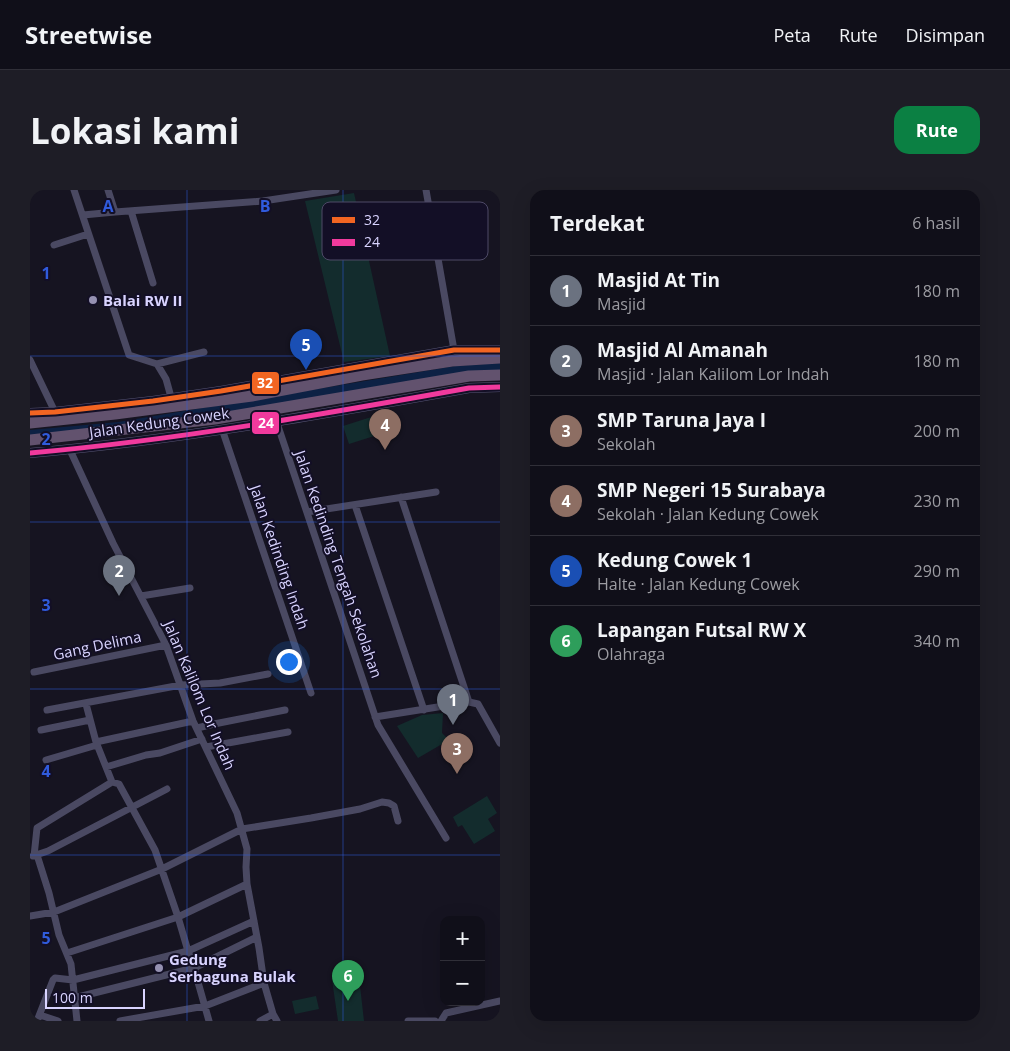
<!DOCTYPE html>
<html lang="id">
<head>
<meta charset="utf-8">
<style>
  body { margin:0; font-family:"Open Sans",sans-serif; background:#1e1d26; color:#f1f3f6 }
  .controls { position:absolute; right:15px; bottom:15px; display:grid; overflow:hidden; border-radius:10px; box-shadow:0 5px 20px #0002 }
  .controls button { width:45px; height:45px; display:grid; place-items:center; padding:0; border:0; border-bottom:1px solid #302f38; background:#100f19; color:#f1f3f6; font:25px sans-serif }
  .scale { position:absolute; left:15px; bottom:12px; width:100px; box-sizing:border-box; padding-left:5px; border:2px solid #d9d4ff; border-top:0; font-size:14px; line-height:18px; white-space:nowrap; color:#d9d4ff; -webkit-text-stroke:4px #130f26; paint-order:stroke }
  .you { position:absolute; left:258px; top:471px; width:18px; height:18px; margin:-12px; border:4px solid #fff; border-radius:50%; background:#1a73e8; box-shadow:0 0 0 8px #1a73e833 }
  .badge { display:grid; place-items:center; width:32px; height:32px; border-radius:50%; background:#0b8043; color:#fff; font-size:16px; font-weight:700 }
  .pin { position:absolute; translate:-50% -41px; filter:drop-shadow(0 1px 2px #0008) }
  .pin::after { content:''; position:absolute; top:26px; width:18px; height:15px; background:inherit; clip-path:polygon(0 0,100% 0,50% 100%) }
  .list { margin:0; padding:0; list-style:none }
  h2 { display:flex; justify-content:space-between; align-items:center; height:65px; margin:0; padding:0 20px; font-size:21px }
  h2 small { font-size:16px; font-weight:400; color:#9c9ca2 }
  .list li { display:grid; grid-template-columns:32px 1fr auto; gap:15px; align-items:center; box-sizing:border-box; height:70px; padding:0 20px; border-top:1px solid #302f38 }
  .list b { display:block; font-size:19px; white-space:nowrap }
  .list p { margin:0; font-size:16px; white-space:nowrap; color:#9c9ca2 }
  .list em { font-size:16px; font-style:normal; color:#9c9ca2 }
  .map { position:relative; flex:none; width:470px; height:831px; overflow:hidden; border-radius:15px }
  header { display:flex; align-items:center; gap:30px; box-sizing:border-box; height:70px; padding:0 25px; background:#100f19; border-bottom:1px solid #302f38 }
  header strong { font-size:24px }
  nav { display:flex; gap:28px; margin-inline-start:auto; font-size:18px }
  .intro { display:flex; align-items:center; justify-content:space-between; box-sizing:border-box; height:120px; padding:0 30px }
  h1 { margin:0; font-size:35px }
  .button { padding:12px 22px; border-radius:15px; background:#0b8043; color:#fff; font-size:18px; font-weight:700 }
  main { display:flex; gap:30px; padding:0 30px }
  aside { flex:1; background:#100f19; border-radius:15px; box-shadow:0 5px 20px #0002 }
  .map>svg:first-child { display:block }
</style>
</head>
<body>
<header>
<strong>Streetwise</strong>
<nav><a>Peta</a><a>Rute</a><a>Disimpan</a></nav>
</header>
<div class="intro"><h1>Lokasi kami</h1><a class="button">Rute</a></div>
<main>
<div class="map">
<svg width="470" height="831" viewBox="0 0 470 831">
  <rect width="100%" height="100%" fill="#161421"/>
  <path fill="#132c2d" d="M324,3L360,166L314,172L275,11Z
    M357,222L363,240L319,254L313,236Z
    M413,523L412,543L419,550L388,568L367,536L392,525Z
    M457,606L467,623L458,629L465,641L444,654L432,635L428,637L423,627Z
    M329,787L334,831H308L302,790Z
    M286,806L289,819L265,824L262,811Z"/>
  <path fill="#0d2144" d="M470,173V182L223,219L0,247V240L88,232L425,176Z"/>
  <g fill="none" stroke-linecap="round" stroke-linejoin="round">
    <path stroke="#4a4962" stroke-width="7" d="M44,0L99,165L127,174L136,189L141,207
      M396,0L424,160
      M101,21L123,93
      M85,22L233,11L306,0
      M53,25L85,22L78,0
      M24,55L58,44
      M0,170L25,222
      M127,174L174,162
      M246,230L348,535L416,648
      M192,239L281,503
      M40,260L83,353L136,455L163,531L207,623L217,659L216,677L217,694L229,758L234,793L243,824L247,831
      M371,307L439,512
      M325,315L394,520
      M277,322L406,302
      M111,406L160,398
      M4,482L136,455
      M56,514L66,552L82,592
      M17,520L151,495L190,493L238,484
      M345,527L439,512L448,514L470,553
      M167,538L184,534L255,520
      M11,540L60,530
      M66,552L163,531
      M176,557L258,542
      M16,570L67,555
      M76,577L116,565L130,563L172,549
      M7,665L19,703L29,745L41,774L47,831
      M3,666L18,661L137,599
      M4,666L7,638L82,592L89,594L125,660L148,727L158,761L164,778L179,831
      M0,726L24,722L132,679L212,639L281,628L330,619L352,612L359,613L364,616L368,631
      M37,763L148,727L217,694
      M44,808L164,778L227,747
      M10,825L28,831
      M7,831L23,790L25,788L43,790L158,761L224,731
      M90,831L175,816L234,793
      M230,831L243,824
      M378,831H405
      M411,831L416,823L470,811"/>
    <path stroke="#575674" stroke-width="10" d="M0,223L25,222L123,211L191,201L424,160H470
      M0,263C147,250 294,224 439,198L470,197"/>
    <path stroke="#62526e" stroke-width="11" d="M0,233L85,224L222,206L332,185L422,171L470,168
      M0,250L185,229L439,186L470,185"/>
    <defs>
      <path id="bus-1" d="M0,223L25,222L123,211L191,201L424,160H470"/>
      <path id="bus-2" d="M0,263C147,250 294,224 439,198L470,197"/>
    </defs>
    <use href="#bus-1" stroke="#130f26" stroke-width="9"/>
    <use href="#bus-2" stroke="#130f26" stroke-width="9"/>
    <use href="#bus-1" stroke="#f26522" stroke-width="5"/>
    <use href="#bus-2" stroke="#f13a9d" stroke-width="5"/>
  </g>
  <path fill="none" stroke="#305bdc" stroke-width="1" stroke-opacity="0.55" d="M157,0V831M313,0V831M0,166H470M0,332H470M0,499H470M0,665H470"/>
  <g fill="#9591b1" stroke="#130f26" stroke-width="2">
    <circle cx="63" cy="110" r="5"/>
    <circle cx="129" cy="778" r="5"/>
  </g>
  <g text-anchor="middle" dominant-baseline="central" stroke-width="4" stroke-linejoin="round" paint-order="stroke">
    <g font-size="15" font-weight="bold" fill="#d9d4ff" stroke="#130f26" text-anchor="start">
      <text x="73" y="110">Balai RW II</text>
      <text x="139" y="769">Gedung<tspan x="139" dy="17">Serbaguna Bulak</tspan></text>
    </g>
    <g font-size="15" fill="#d9d4ff" stroke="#130f26">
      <text transform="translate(129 232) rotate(-8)">Jalan Kedung Cowek</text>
      <text transform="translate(250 367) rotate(71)">Jalan Kedinding Indah</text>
      <text transform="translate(309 374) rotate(71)">Jalan Kedinding Tengah Sekolahan</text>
      <text transform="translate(67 455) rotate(-12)">Gang Delima</text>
      <text transform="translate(170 505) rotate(67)">Jalan Kalilom Lor Indah</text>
    </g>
  </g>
  <rect x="292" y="12" width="166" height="58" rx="8" fill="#130f26" stroke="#4e4a67" stroke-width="1"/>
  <rect x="302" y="27" width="23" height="6" fill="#f26522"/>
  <rect x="302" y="49" width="23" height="7" fill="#f13a9d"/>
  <g font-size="14" fill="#d9d4ff">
    <text x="334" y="35">32</text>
    <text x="334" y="57">24</text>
  </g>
  <g font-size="16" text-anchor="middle" font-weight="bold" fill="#305bdc" stroke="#130f26" stroke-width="4" stroke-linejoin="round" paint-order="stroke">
    <text x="78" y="22">A</text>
    <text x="235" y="22">B</text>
    <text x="16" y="89">1</text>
    <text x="16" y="255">2</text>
    <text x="16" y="421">3</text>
    <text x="16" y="587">4</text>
    <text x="16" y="754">5</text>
  </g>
  <g stroke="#130f26" stroke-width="2">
    <rect x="221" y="181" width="29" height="24" rx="5" fill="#f26522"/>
    <rect x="221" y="221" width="29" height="24" rx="5" fill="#f13a9d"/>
  </g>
  <g font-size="14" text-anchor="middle" font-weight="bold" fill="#fff">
    <text x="235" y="198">32</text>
    <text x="236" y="238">24</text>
  </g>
</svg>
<div class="controls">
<button>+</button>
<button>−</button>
</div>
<div class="scale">100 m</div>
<div class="you"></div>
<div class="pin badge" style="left:423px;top:535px;background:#6b7280">1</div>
<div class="pin badge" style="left:89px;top:406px;background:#6b7280">2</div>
<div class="pin badge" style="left:427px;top:584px;background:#8d6e63">3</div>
<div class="pin badge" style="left:355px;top:260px;background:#8d6e63">4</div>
<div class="pin badge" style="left:276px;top:180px;background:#1a4fb4">5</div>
<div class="pin badge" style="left:318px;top:811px;background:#2e9e5b">6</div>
</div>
<aside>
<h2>Terdekat<small>6 hasil</small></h2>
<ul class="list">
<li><span class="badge" style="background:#6b7280">1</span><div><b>Masjid At Tin</b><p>Masjid</p></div><em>180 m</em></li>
<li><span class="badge" style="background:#6b7280">2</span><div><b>Masjid Al Amanah</b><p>Masjid · Jalan Kalilom Lor Indah</p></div><em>180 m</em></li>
<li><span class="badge" style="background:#8d6e63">3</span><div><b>SMP Taruna Jaya I</b><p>Sekolah</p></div><em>200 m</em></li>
<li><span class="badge" style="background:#8d6e63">4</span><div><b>SMP Negeri 15 Surabaya</b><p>Sekolah · Jalan Kedung Cowek</p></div><em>230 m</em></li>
<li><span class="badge" style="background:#1a4fb4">5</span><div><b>Kedung Cowek 1</b><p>Halte · Jalan Kedung Cowek</p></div><em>290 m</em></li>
<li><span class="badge" style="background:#2e9e5b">6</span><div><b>Lapangan Futsal RW X</b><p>Olahraga</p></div><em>340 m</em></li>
</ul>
</aside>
</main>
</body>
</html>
